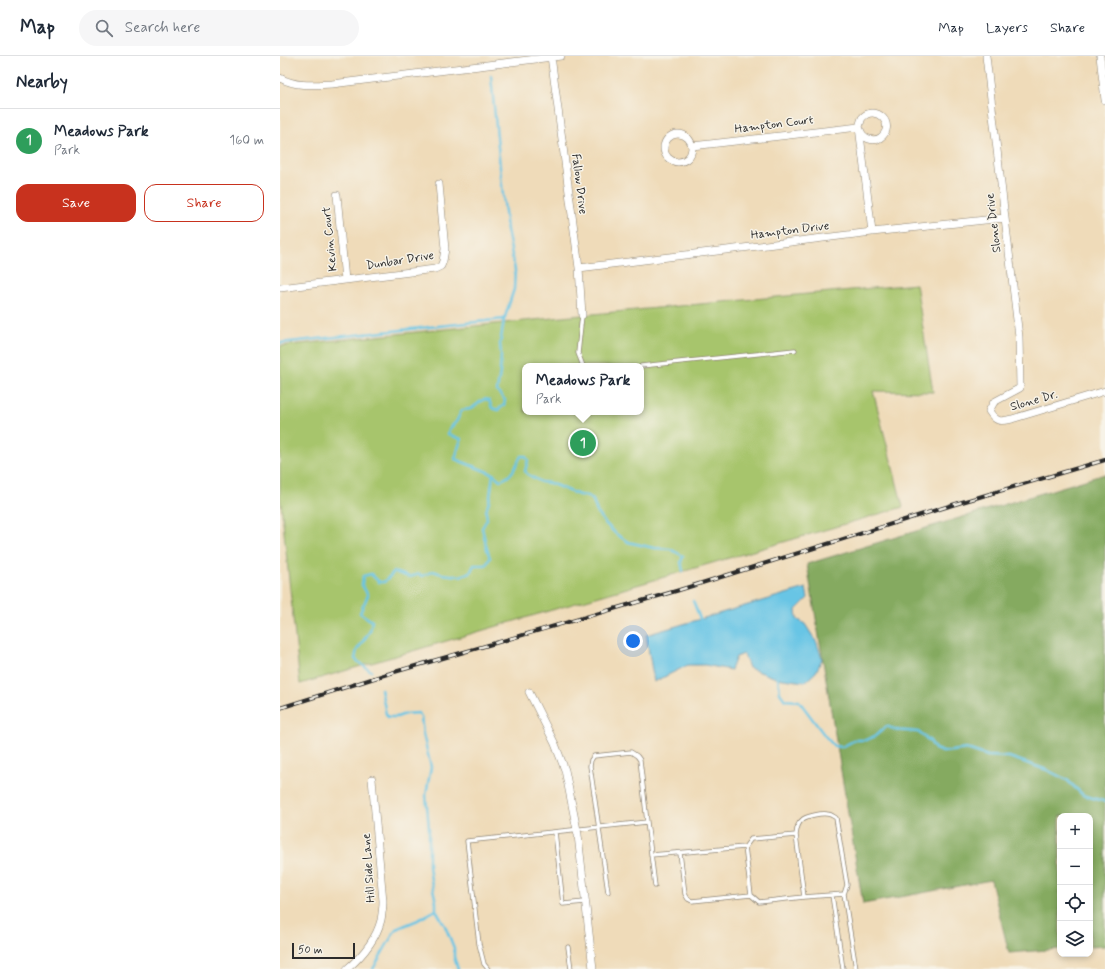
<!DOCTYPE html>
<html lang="en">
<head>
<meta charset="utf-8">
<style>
  body { margin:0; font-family:Mynerve,sans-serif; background:#f6f6f7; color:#1f2937 }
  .controls { position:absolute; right:12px; bottom:12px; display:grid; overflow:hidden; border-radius:8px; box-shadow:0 2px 6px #0003 }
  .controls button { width:36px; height:36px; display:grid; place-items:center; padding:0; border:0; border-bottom:1px solid #e0e1e3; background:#fff; color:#1f2937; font:20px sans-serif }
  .scale { position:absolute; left:12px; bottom:10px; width:63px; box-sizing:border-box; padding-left:4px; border:2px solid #2b2b2b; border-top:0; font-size:11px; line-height:14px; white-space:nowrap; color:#2b2b2b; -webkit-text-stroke:3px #f7f3e8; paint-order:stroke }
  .you { position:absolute; left:353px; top:585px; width:14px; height:14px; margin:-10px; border:3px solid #fff; border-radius:50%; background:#1a73e8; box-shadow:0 0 0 6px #1a73e833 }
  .badge { display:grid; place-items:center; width:26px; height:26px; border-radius:50%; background:#c8321e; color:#fff; font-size:13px; font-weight:700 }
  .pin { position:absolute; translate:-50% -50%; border:2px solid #fff; box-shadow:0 1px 4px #0006 }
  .popup { position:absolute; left:242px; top:307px; width:122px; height:52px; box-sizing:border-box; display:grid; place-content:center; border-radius:8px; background:#fff; filter:drop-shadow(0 1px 3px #0005); font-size:13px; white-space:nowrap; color:#747a83 }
  .popup b { font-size:15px; color:#1f2937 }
  .popup::after { content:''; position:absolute; left:50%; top:100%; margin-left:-8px; border:8px solid transparent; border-top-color:#fff }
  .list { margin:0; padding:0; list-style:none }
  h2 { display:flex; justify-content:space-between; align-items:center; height:52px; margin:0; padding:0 16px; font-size:17px }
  h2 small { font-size:13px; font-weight:400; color:#747a83 }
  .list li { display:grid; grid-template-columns:26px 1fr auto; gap:12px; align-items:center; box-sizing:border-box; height:64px; padding:0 16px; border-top:1px solid #e0e1e3 }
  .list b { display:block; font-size:15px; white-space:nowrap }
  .list p { margin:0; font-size:13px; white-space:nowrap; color:#747a83 }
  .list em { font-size:13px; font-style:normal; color:#747a83 }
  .actions { display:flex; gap:8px; padding:12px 16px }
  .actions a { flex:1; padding:9px 0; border:1px solid #c8321e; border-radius:12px; text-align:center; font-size:14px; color:#c8321e }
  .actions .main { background:#c8321e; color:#fff }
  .icon { flex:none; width:22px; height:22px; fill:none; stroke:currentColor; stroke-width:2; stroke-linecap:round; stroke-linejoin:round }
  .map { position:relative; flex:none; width:825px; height:913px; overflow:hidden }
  header { display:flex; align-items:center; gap:24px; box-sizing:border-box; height:56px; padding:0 20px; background:#fff; border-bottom:1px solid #e0e1e3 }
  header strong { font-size:19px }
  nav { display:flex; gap:22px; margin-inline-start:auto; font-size:14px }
  .search { width:280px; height:36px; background:#f6f6f7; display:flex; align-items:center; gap:10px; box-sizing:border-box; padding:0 14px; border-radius:22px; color:#747a83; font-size:15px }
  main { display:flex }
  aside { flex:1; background:#fff }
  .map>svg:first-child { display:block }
</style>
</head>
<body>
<header>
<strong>Map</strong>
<div class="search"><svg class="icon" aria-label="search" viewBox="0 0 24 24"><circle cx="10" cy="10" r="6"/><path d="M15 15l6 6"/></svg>Search here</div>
<nav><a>Map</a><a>Layers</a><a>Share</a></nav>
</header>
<main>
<aside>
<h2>Nearby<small></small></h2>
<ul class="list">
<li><span class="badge" style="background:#2e9e5b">1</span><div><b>Meadows Park</b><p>Park</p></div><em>160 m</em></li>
</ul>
<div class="actions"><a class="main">Save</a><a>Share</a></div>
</aside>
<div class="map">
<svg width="825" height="913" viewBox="0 0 825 913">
  <rect width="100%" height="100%" fill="#f7f3e8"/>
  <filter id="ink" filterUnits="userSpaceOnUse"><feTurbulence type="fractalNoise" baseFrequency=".025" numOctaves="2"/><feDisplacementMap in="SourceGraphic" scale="8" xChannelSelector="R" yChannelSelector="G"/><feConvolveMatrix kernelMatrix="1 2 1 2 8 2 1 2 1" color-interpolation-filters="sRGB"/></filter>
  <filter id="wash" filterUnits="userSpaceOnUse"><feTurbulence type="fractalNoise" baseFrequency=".012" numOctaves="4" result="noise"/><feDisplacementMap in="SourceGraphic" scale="16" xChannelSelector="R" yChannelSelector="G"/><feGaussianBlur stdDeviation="0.9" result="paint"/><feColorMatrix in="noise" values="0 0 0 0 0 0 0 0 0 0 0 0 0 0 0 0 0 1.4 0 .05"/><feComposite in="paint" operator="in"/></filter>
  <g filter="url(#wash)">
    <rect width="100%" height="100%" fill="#efdbb9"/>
    <path fill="#a7c56c" stroke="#69784c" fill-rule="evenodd" d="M636,228L653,336L593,335L623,451L20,628L0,438V290L302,259ZM245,310H361V356H245Z"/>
    <path fill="#85aa60" stroke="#586a46" d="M825,418V890L810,891V760H780V893L729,897L711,824L583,848L527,508Z"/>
    <path fill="#67c5e5" stroke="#497888" d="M526,532L528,542L516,554L517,563L525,568L537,587L542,603L536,616L525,626L496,622L469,612L464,598L456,601L451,614L425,609H408L374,626L366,579Z"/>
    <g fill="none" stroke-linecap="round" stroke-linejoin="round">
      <path stroke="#67c5e5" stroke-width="2.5" d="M211,20L221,121L227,174L235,214L234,233L224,264L220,288L221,298L220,316L217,335L225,344L224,349L218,354L212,352L209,344L204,343L191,353L182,354L176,366L169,373L168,378L181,383L175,403L213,418L220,424C232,422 236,409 241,400H245L248,404L245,415L247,418L261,426L270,427L299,439L308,440L313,444L317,456L325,467L336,478L348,486L374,492L390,493L403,500L401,506L403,515
        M0,287L224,263
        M413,545L421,565
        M91,615L81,608L75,603L77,594L90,575L92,565L80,557L88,539L82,529L83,520L91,518L99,526H104L114,516L130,521L138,518L143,520L153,515L162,518L180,520L190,517L194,509H206L210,502L207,493L202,472L207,463L206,456L210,441L213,418
        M497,619L498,622L500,637L505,644L519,645L545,680L554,690L562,691L575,684H586L595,680L607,670L615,674L638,676L650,685L655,693L663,696L687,693L708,700L729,701L767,714L787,724L803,739L823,745L825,746
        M101,633L106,658L108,661H117L125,658L139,657L141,661L143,678L151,711L146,739L149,773V810L151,824L156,846V854L165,870L174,892V901L178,913
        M93,913L116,873L138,864L156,854"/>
    </g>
  </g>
  <g filter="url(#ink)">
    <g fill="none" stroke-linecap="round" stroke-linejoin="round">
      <defs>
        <path id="service" d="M302,259L298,297L303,310
          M361,310L515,294
          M367,766L375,830
          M275,776L283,848L305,846
          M516,779C517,773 517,768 522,764C525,760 542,757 547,758C551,758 553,760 556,762L567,829L564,838L524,841
          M465,791L471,783L516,779L524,841L479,846L471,839
          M371,799L465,791L471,839L412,845L408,843L405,838L400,797
          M564,838L576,913
          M552,839L563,913
          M288,891L291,913
          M208,913L204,908L199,888L187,785L367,766L360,704L357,700L351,696L314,700L311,704L310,710L328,836"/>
        <path id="minor" d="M271,0L299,212L302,259
          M706,0L739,281L740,332L714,346L709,355C716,366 720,366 732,363L825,335
          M820,0L825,44
          M0,22C16,31 34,29 52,28L281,0
          M579,71C580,73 581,77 583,79C587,84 595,85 600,82C618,69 595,47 582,62C581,64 580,68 579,71L592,176
          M384 92a14 14 0 1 1 28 0a14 14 0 1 1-28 0Z
          M412,90L579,71
          M57,139L65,224
          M299,212L592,176L724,162
          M0,232L155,213L161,210L163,205L165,193L159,128
          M249,636L275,688L285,714L298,779L313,913
          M67,913C82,900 96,884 101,864C102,858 103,851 103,845L92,723"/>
      </defs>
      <use href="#service" stroke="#8d8372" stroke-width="5"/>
      <use href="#minor" stroke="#8d8372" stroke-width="8"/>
      <use href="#service" stroke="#fff" stroke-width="3.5"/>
      <use href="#minor" stroke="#fff" stroke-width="7"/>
      <defs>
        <path id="rail" d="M0,652L104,619L396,535L682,446L825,404"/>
      </defs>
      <use href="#rail" stroke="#2b2b2b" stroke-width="4"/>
      <use href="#rail" stroke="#f7f3e8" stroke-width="2.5" stroke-dasharray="8" stroke-linecap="butt"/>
    </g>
  </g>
  <g text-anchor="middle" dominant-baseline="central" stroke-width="3" stroke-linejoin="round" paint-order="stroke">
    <g font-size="12" fill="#2b2b2b" stroke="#f7f3e8">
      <text transform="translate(494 69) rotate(-7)">Hampton Court</text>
      <text transform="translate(299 128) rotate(83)">Fallow Drive</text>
      <text transform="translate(714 167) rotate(-97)">Slone Drive</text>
      <text transform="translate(510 175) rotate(-7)">Hampton Drive</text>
      <text transform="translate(50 183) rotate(-96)">Kevin Court</text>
      <text transform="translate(120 205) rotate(-9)">Dunbar Drive</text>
      <text transform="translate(754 345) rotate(-16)">Slone Dr.</text>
      <text transform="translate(89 812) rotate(-94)">Hill Side Lane</text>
    </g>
  </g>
</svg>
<div class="controls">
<button>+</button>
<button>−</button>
<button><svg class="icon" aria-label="locate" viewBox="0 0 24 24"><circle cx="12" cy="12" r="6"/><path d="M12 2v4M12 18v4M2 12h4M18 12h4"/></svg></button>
<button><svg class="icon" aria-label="layers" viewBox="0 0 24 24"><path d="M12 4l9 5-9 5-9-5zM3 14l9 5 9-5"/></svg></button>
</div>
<div class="scale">50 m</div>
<div class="you"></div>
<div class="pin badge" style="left:303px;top:387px;background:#2e9e5b">1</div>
<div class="popup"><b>Meadows Park</b>Park</div>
</div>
</main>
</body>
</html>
